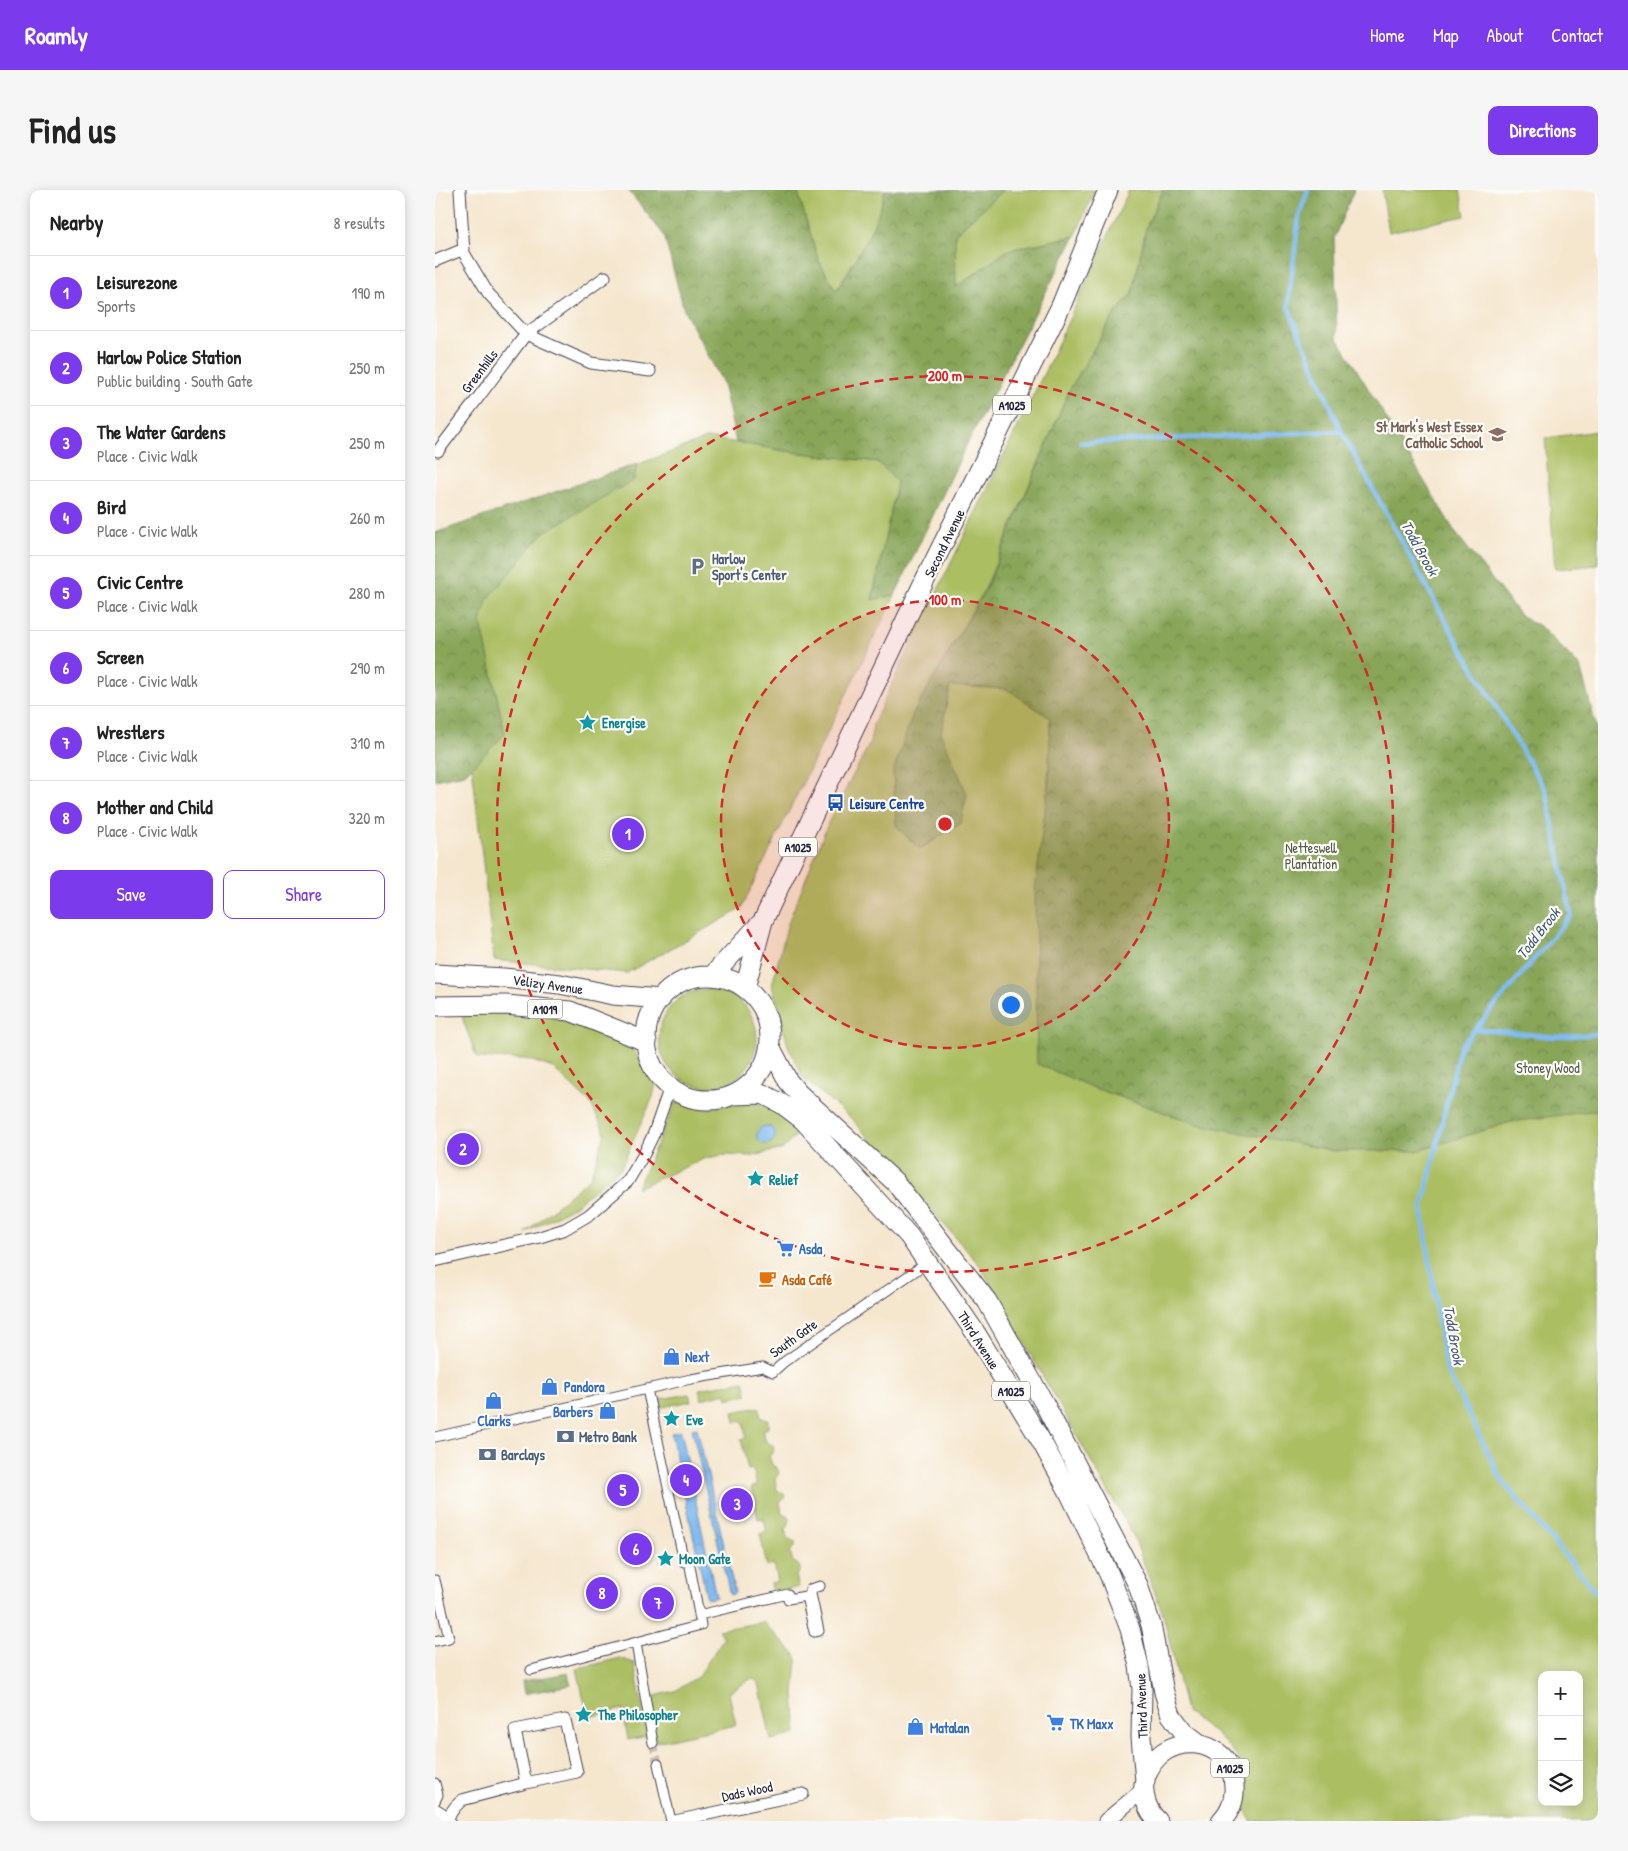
<!DOCTYPE html>
<html lang="en">
<head>
<meta charset="utf-8">
<style>
  body { margin:0; font-family:"Patrick Hand",sans-serif; background:#f6f6f6; color:#222 }
  .controls { position:absolute; right:15px; bottom:15px; display:grid; overflow:hidden; border-radius:10px; box-shadow:0 2px 12px #0003 }
  .controls button { width:45px; height:45px; display:grid; place-items:center; padding:0; border:0; border-bottom:1px solid #e0e0e0; background:#fff; color:#222; font:25px sans-serif }
  .you { position:absolute; left:575px; top:814px; width:18px; height:18px; margin:-12px; border:4px solid #fff; border-radius:50%; background:#1a73e8; box-shadow:0 0 0 8px #1a73e833 }
  .badge { display:grid; place-items:center; width:32px; height:32px; border-radius:50%; background:#7c3aed; color:#fff; font-size:16px; font-weight:700 }
  .pin { position:absolute; translate:-50% -50%; border:2px solid #fff; box-shadow:0 1px 5px #0006 }
  .list { margin:0; padding:0; list-style:none }
  h2 { display:flex; justify-content:space-between; align-items:center; height:65px; margin:0; padding:0 20px; font-size:21px }
  h2 small { font-size:16px; font-weight:400; color:#767676 }
  .list li { display:grid; grid-template-columns:32px 1fr auto; gap:15px; align-items:center; box-sizing:border-box; height:75px; padding:0 20px; border-top:1px solid #e0e0e0 }
  .list b { display:block; font-size:19px; white-space:nowrap }
  .list p { margin:0; font-size:16px; white-space:nowrap; color:#767676 }
  .list em { font-size:16px; font-style:normal; color:#767676 }
  .actions { display:flex; gap:10px; padding:15px 20px }
  .actions a { flex:1; padding:11px 0; border:1px solid #7c3aed; border-radius:10px; text-align:center; font-size:18px; color:#7c3aed }
  .actions .main { background:#7c3aed; color:#fff }
  .icon { flex:none; width:28px; height:28px; fill:none; stroke:currentColor; stroke-width:2; stroke-linecap:round; stroke-linejoin:round }
  .map { position:relative; flex:none; width:1163px; height:1631px; overflow:hidden; border-radius:10px }
  header { display:flex; align-items:center; gap:30px; box-sizing:border-box; height:70px; padding:0 25px; background:#7c3aed; color:#fff }
  header strong { font-size:24px }
  nav { display:flex; gap:28px; margin-inline-start:auto; font-size:18px }
  .intro { display:flex; align-items:center; justify-content:space-between; box-sizing:border-box; height:120px; padding:0 30px }
  h1 { margin:0; font-size:35px }
  .button { padding:12px 22px; border-radius:10px; background:#7c3aed; color:#fff; font-size:18px; font-weight:700 }
  main { display:flex; gap:30px; padding:0 30px }
  aside { flex:1; background:#fff; border-radius:10px; box-shadow:0 2px 12px #0003 }
  .map>svg:first-child { display:block }
</style>
</head>
<body>
<header>
<strong>Roamly</strong>
<nav><a>Home</a><a>Map</a><a>About</a><a>Contact</a></nav>
</header>
<div class="intro"><h1>Find us</h1><a class="button">Directions</a></div>
<main>
<aside>
<h2>Nearby<small>8 results</small></h2>
<ul class="list">
<li><span class="badge">1</span><div><b>Leisurezone</b><p>Sports</p></div><em>190 m</em></li>
<li><span class="badge">2</span><div><b>Harlow Police Station</b><p>Public building · South Gate</p></div><em>250 m</em></li>
<li><span class="badge">3</span><div><b>The Water Gardens</b><p>Place · Civic Walk</p></div><em>250 m</em></li>
<li><span class="badge">4</span><div><b>Bird</b><p>Place · Civic Walk</p></div><em>260 m</em></li>
<li><span class="badge">5</span><div><b>Civic Centre</b><p>Place · Civic Walk</p></div><em>280 m</em></li>
<li><span class="badge">6</span><div><b>Screen</b><p>Place · Civic Walk</p></div><em>290 m</em></li>
<li><span class="badge">7</span><div><b>Wrestlers</b><p>Place · Civic Walk</p></div><em>310 m</em></li>
<li><span class="badge">8</span><div><b>Mother and Child</b><p>Place · Civic Walk</p></div><em>320 m</em></li>
</ul>
<div class="actions"><a class="main">Save</a><a>Share</a></div>
</aside>
<div class="map">
<svg width="1163" height="1631" viewBox="0 0 1163 1631">
  <defs>
    <pattern id="forest-crowns" width="20" height="18" patternUnits="userSpaceOnUse" patternTransform="scale(1.25)"><rect width="20" height="18" fill="#88a558"/><path d="M2 6a3 3 0 1 1 6 0M12 15a3 3 0 1 1 6 0" fill="none" stroke="#6f864a"/></pattern>
    <pattern id="water-ripples" width="26" height="14" patternUnits="userSpaceOnUse" patternTransform="scale(1.25)"><rect width="26" height="14" fill="#7fbbf1"/><path d="M2 4q2-2 4 0t4 0M15 11q2-2 4 0t4 0" fill="none" stroke="#6da0d0"/></pattern>
  </defs>
  <rect width="100%" height="100%" fill="#fdfcf7"/>
  <filter id="ink" filterUnits="userSpaceOnUse"><feTurbulence type="fractalNoise" baseFrequency=".02" numOctaves="2"/><feDisplacementMap in="SourceGraphic" scale="10" xChannelSelector="R" yChannelSelector="G"/><feConvolveMatrix kernelMatrix="1 2 1 2 8 2 1 2 1" color-interpolation-filters="sRGB"/></filter>
  <filter id="wash" filterUnits="userSpaceOnUse"><feTurbulence type="fractalNoise" baseFrequency=".0096" numOctaves="4" result="noise"/><feDisplacementMap in="SourceGraphic" scale="20" xChannelSelector="R" yChannelSelector="G"/><feGaussianBlur stdDeviation="1.12" result="paint"/><feColorMatrix in="noise" values="0 0 0 0 0 0 0 0 0 0 0 0 0 0 0 0 0 1.4 0 .05"/><feComposite in="paint" operator="in"/></filter>
  <g filter="url(#wash)">
    <rect width="100%" height="100%" fill="#f5e6ce"/>
    <path fill="#abbe62" stroke="#66704e" fill-rule="evenodd" d="M362,0H450C444,35 419,71 401,101L383,69Z
      M568,0H660L640,46L573,60L521,98L520,44Z
      M694,0H728L711,38L698,102L677,128L634,201L550,399L478,524L505,553L501,493L555,480L618,509L610,637L1163,916V1631H816L808,1616L807,1573L784,1546L751,1522L728,1424L698,1345L546,1077L418,930L369,889L353,856L337,795L353,733L394,631L435,553L438,535L463,481L612,177ZM1107,1485H1144V1612H1107Z
      M947,0H1025L1030,26L954,42Z
      M1163,241V375L1120,379L1110,248Z
      M273,248L357,262L443,272L463,292L437,409L460,405L306,719L192,783L59,770L11,347Z
      M224 848a49 49 0 1 1 98 0a49 49 0 1 1-98 0Z
      M28,818L105,824L175,844L193,853L221,893L218,907L186,978L138,1017L90,1043L155,988L170,943L156,914L118,878L91,869L42,868L28,830Z
      M241,912L271,919L307,912L340,916L363,943L348,959L318,966L290,965L271,968L202,998Z
      M309,1191L312,1205L292,1209L291,1203L266,1209L264,1199Z
      M254,1204L256,1211L223,1218V1214L226,1209Z
      M324,1217L326,1228L333,1230V1238L328,1240L331,1252L339,1256L338,1263L334,1266L337,1275L342,1278L344,1283L340,1289L342,1300L349,1304L350,1308L345,1313L347,1323L353,1326L355,1329L353,1337L350,1338L352,1348L360,1352V1356L355,1362L358,1372C363,1374 365,1375 365,1381L361,1386L364,1397L338,1403L336,1393L343,1391L339,1375L332,1376L325,1344L332,1342L328,1328L323,1329L316,1297L322,1296L318,1279L313,1280L306,1249L311,1247L308,1231L300,1232L298,1222Z
      M328,1432L359,1463L362,1469L359,1504L362,1544L336,1550L324,1493L317,1488L294,1503L301,1535L221,1552L216,1507L240,1501L264,1486L289,1447L283,1440Z
      M185,1468L199,1473L213,1546L193,1550L188,1519L153,1527L142,1479Z"/>
    <path fill="url(#forest-crowns)" stroke="#55644a" d="M193,0H362L383,69L401,101C419,74 445,31 450,0H568L520,44L521,97L573,60L640,46L531,256L460,405L437,410L462,292L443,272L357,262L301,252L288,193L249,120L229,45Z
      M728,0H919L899,48L902,147L1020,342L1084,424L1097,433L1104,435L1145,476L1163,543V920L1076,932L982,961H899L762,934L659,898L602,874L600,700L614,588L615,528L572,499L515,496L506,544L532,604L525,634L485,659L461,636L458,582L478,524L551,399L634,201L677,128L698,102L711,38Z
      M202,274L199,290L109,342L52,410L46,432L70,544L30,584L0,590V343Z
      M133,1483L136,1495L89,1504L87,1491Z"/>
    <path fill="url(#water-ripples)" stroke="#506e96" d="M322 945a9 9 0 1 1 18 0a9 9 0 1 1-18 0Z
      M262,1238L300,1403L295,1405L257,1239Z
      M246,1241L281,1407L272,1409L236,1243Z"/>
    <g fill="none" stroke-linecap="round" stroke-linejoin="round">
      <path stroke="#7fbbf1" stroke-width="4.5" d="M873,0L864,26L853,117L906,241L1015,439L1111,601L1136,725L1025,857L987,1018L1010,1177L1067,1291L1163,1404
        M645,253L906,241
        M1040,839L1120,847L1163,844"/>
    </g>
  </g>
  <g filter="url(#ink)">
    <g fill="none" stroke-linecap="round" stroke-linejoin="round">
      <path stroke="#cbbfb1" stroke-width="9" stroke-dasharray="9 4.5" stroke-linecap="butt" d="M218,1553L223,1574"/>
      <defs>
        <path id="pedestrian" d="M0,1247L256,1189L328,1177L338,1182L349,1172L483,1079
          M0,1390L14,1448L0,1451
          M264,1425L353,1404V1409L371,1406L379,1442L384,1441L375,1399L385,1396
          M201,1453L218,1553
          M96,1480L266,1435L254,1371L249,1372L212,1199
          M223,1574L236,1631
          M0,1593L3,1605L0,1611"/>
        <path id="minor" d="M25,0L29,63L53,103L91,144L156,173L215,181
          M0,71L29,59
          M3,261L91,144L170,87
          M0,1071L105,1047L130,1039L154,1025L193,991L209,964L219,943L235,897
          M130,1530L142,1582L91,1593L80,1540Z
          M0,1619L13,1627
          M14,1631L13,1627L20,1617L27,1610L91,1593
          M240,1631L368,1604"/>
        <path id="tertiary" d="M671,1631L708,1600"/>
        <path id="primary" d="M0,784L69,788L125,794L178,805L226,809
          M277,786L325,734
          M211 848a62 62 0 1 1 124 0a62 62 0 1 1-124 0Z
          M310,798L328,731L487,396L626,116L673,0
          M0,816L71,815L135,821L212,852
          M335,856L353,891L363,903L460,992L552,1111L609,1213L703,1395L716,1435L729,1502L736,1525L748,1541L765,1554
          M299,905L328,904L347,914L368,930L474,1046L540,1142L605,1249L633,1300L674,1384L695,1439L704,1476L707,1499L706,1547L710,1591
          M723,1631C712,1621 706,1603 710,1589C725,1537 798,1545 799,1596C800,1610 795,1622 786,1631"/>
      </defs>
      <use href="#pedestrian" stroke="#423f51" stroke-width="11"/>
      <use href="#minor" stroke="#423f51" stroke-width="13"/>
      <use href="#tertiary" stroke="#423f51" stroke-width="17"/>
      <use href="#primary" stroke="#423f51" stroke-width="21"/>
      <use href="#pedestrian" stroke="#fff" stroke-width="9"/>
      <use href="#minor" stroke="#fff" stroke-width="11"/>
      <use href="#tertiary" stroke="#fff" stroke-width="15"/>
      <use href="#primary" stroke="#fff" stroke-width="19"/>
    </g>
  </g>
  <circle cx="510" cy="634" r="224" fill="#d62828" fill-opacity=".12"/>
  <g fill="none" stroke="#d62828" stroke-width="2.5" stroke-dasharray="9 6">
    <circle cx="510" cy="634" r="224"/>
    <circle cx="510" cy="634" r="448"/>
  </g>
  <defs>
    <symbol id="school-bare" viewBox="-9 -9 18 18"><path d="M0-5L7-2L0 1L-7-2ZM-4 1L0 2.5L4 1V4Q0 6-4 4Z" fill="#8d6e63" stroke="#fdfcf7" stroke-width="2.5" paint-order="stroke"/></symbol>
    <symbol id="parking-bare" viewBox="-9 -9 18 18"><path d="M-3.5-5.5H1a3.5 3.5 0 0 1 0 7H-1V5.5H-3.5ZM-1-3.4V-.6H.8a1.4 1.4 0 0 0 0-2.8Z" fill="#5c6f8a" stroke="#fdfcf7" stroke-width="2.5" paint-order="stroke"/></symbol>
    <symbol id="sight-bare" viewBox="-9 -9 18 18"><path d="M0-6L1.8-2.2L6-1.7L2.9 1.2L3.7 5.4L0 3.3L-3.7 5.4L-2.9 1.2L-6-1.7L-1.8-2.2Z" fill="#0f9aa8" stroke="#fdfcf7" stroke-width="2.5" paint-order="stroke"/></symbol>
    <symbol id="bus-bare" viewBox="-9 -9 18 18"><path d="M-5-6H5V4H4V6H2V4H-2V6H-4V4H-5ZM-3.5-4V0h7V-4ZM-3.5 1.2v1.5H-2V1.2ZM2 1.2v1.5H3.5V1.2Z" fill="#1a4fb4" stroke="#fdfcf7" stroke-width="2.5" paint-order="stroke"/></symbol>
    <symbol id="supermarket-bare" viewBox="-9 -9 18 18"><path d="M-6-5.5h2.5l.6 2H6L4.5 2H-2.5L-4.4-4H-6ZM-1.5 3.2a1.3 1.3 0 1 0 .1 0ZM3 3.2a1.3 1.3 0 1 0 .1 0Z" fill="#3f7fe0" stroke="#fdfcf7" stroke-width="2.5" paint-order="stroke"/></symbol>
    <symbol id="cafe-bare" viewBox="-9 -9 18 18"><path d="M-5.5-4.5H6V0H3Q3 3.5 0 3.5H-2.5Q-5.5 3.5-5.5 0ZM3-3.2v2h1.7v-2ZM-6 4.5H4V6H-6Z" fill="#e8710a" stroke="#fdfcf7" stroke-width="2.5" paint-order="stroke"/></symbol>
    <symbol id="shop-bare" viewBox="-9 -9 18 18"><path d="M-5-2.5h2.3a2.7 3.5 0 0 1 5.4 0H5L5.5 6h-11ZM-1.5-2.5h3a1.5 2.3 0 0 0-3 0Z" fill="#3f7fe0" stroke="#fdfcf7" stroke-width="2.5" paint-order="stroke"/></symbol>
    <symbol id="bank-bare" viewBox="-9 -9 18 18"><path d="M-6-4H6V4H-6ZM0-2.3a2.3 2.3 0 1 0 0 4.6a2.3 2.3 0 1 0 0-4.6Z" fill="#5c6f8a" stroke="#fdfcf7" stroke-width="2.5" paint-order="stroke"/></symbol>
  </defs>
  <g fill-rule="evenodd">
    <use href="#school-bare" x="1050" y="232" width="25" height="25"/>
    <use href="#parking-bare" x="250" y="364" width="25" height="25"/>
    <use href="#sight-bare" x="140" y="520" width="25" height="25"/>
    <use href="#bus-bare" x="388" y="600" width="25" height="25"/>
    <use href="#sight-bare" x="308" y="976" width="25" height="25"/>
    <use href="#supermarket-bare" x="338" y="1046" width="25" height="25"/>
    <use href="#cafe-bare" x="320" y="1076" width="25" height="25"/>
    <use href="#shop-bare" x="224" y="1154" width="25" height="25"/>
    <use href="#shop-bare" x="102" y="1184" width="25" height="25"/>
    <use href="#shop-bare" x="46" y="1198" width="25" height="25"/>
    <use href="#shop-bare" x="160" y="1208" width="25" height="25"/>
    <use href="#sight-bare" x="224" y="1216" width="25" height="25"/>
    <use href="#bank-bare" x="118" y="1234" width="25" height="25"/>
    <use href="#bank-bare" x="40" y="1252" width="25" height="25"/>
    <use href="#sight-bare" x="218" y="1356" width="25" height="25"/>
    <use href="#sight-bare" x="136" y="1512" width="25" height="25"/>
    <use href="#supermarket-bare" x="608" y="1520" width="25" height="25"/>
    <use href="#shop-bare" x="468" y="1524" width="25" height="25"/>
  </g>
  <g text-anchor="middle" dominant-baseline="central" stroke-width="4.5" stroke-linejoin="round" paint-order="stroke">
    <g fill="#fdfcf7" stroke="#646373" stroke-width="1">
      <rect x="558" y="205.5" width="38" height="19" rx="4"/>
      <rect x="344" y="647.5" width="38" height="19" rx="4"/>
      <rect x="92.5" y="809.5" width="35" height="19" rx="4"/>
      <rect x="557" y="1191.5" width="38" height="19" rx="4"/>
      <rect x="776" y="1568.5" width="38" height="19" rx="4"/>
    </g>
    <g font-size="12" font-weight="bold" fill="#22223b">
      <text x="577" y="215">A1025</text>
      <text x="363" y="657">A1025</text>
      <text x="110" y="819">A1019</text>
      <text x="576" y="1201">A1025</text>
      <text x="795" y="1578">A1025</text>
    </g>
    <g font-size="14" fill="#22223b" stroke="#fdfcf7">
      <text transform="translate(44 181) rotate(-53)">Greenhills</text>
      <text transform="translate(509 353) rotate(-64)">Second Avenue</text>
      <text transform="translate(113 794) rotate(8)">Velizy Avenue</text>
      <text transform="translate(358 1148) rotate(-36)">South Gate</text>
      <text transform="translate(544 1150) rotate(58)">Third Avenue</text>
      <text transform="translate(706 1516) rotate(-92)">Third Avenue</text>
      <text transform="translate(312 1601) rotate(-12)">Dads Wood</text>
    </g>
    <g font-size="14" font-weight="bold" fill="#785e54" stroke="#fdfcf7" text-anchor="end">
      <text x="1048" y="236">St Mark's West Essex<tspan x="1048" dy="16">Catholic School</tspan></text>
    </g>
    <g font-size="14" font-weight="bold" fill="#4e5e75" stroke="#fdfcf7" text-anchor="start">
      <text x="277" y="368">Harlow<tspan x="277" dy="16">Sport's Center</tspan></text>
      <text x="144" y="1246">Metro Bank</text>
      <text x="66" y="1264">Barclays</text>
    </g>
    <g font-size="14" font-weight="bold" fill="#0d838f" stroke="#fdfcf7" text-anchor="start">
      <text x="167" y="532">Energise</text>
      <text x="334" y="989">Relief</text>
      <text x="251" y="1229">Eve</text>
      <text x="244" y="1368">Moon Gate</text>
      <text x="163" y="1524">The Philosopher</text>
    </g>
    <g font-size="14" font-weight="bold" fill="#164399" stroke="#fdfcf7" text-anchor="start">
      <text x="415" y="613">Leisure Centre</text>
    </g>
    <g font-size="14" fill="#525949" stroke="#fdfcf7">
      <text x="876" y="657">Netteswell<tspan x="876" dy="16">Plantation</tspan></text>
      <text x="1113" y="877">Stoney Wood</text>
    </g>
    <g font-size="14" font-weight="bold" fill="#366cbe" stroke="#fdfcf7" text-anchor="start">
      <text x="364" y="1058">Asda</text>
      <text x="250" y="1166">Next</text>
      <text x="129" y="1196">Pandora</text>
      <text x="158" y="1221" text-anchor="end">Barbers</text>
      <text x="59" y="1230" text-anchor="middle">Clarks</text>
      <text x="635" y="1533">TK Maxx</text>
      <text x="495" y="1537">Matalan</text>
    </g>
    <g font-size="14" font-weight="bold" fill="#c56008" stroke="#fdfcf7" text-anchor="start">
      <text x="347" y="1089">Asda Café</text>
    </g>
    <g font-size="15" font-style="italic" fill="#43587b" stroke="#fdfcf7">
      <text transform="translate(985 358) rotate(61)">Todd Brook</text>
      <text transform="translate(1103 743) rotate(-52)">Todd Brook</text>
      <text transform="translate(1019 1145) rotate(80)">Todd Brook</text>
    </g>
  </g>
  <circle cx="510" cy="634" r="8" fill="#d62828" stroke="#fdfcf7" stroke-width="2.5"/>
  <g font-size="15" text-anchor="middle" font-weight="bold" fill="#d62828" stroke="#fdfcf7" stroke-width="4.5" stroke-linejoin="round" paint-order="stroke">
    <text x="510" y="191">200 m</text>
    <text x="510" y="415">100 m</text>
  </g>
</svg>
<div class="controls">
<button>+</button>
<button>−</button>
<button><svg class="icon" aria-label="layers" viewBox="0 0 24 24"><path d="M12 4l9 5-9 5-9-5zM3 14l9 5 9-5"/></svg></button>
</div>
<div class="you"></div>
<div class="pin badge" style="left:193px;top:644px">1</div>
<div class="pin badge" style="left:28px;top:959px">2</div>
<div class="pin badge" style="left:302px;top:1314px">3</div>
<div class="pin badge" style="left:251px;top:1290px">4</div>
<div class="pin badge" style="left:188px;top:1300px">5</div>
<div class="pin badge" style="left:201px;top:1359px">6</div>
<div class="pin badge" style="left:223px;top:1413px">7</div>
<div class="pin badge" style="left:167px;top:1403px">8</div>
</div>
</main>
</body>
</html>
